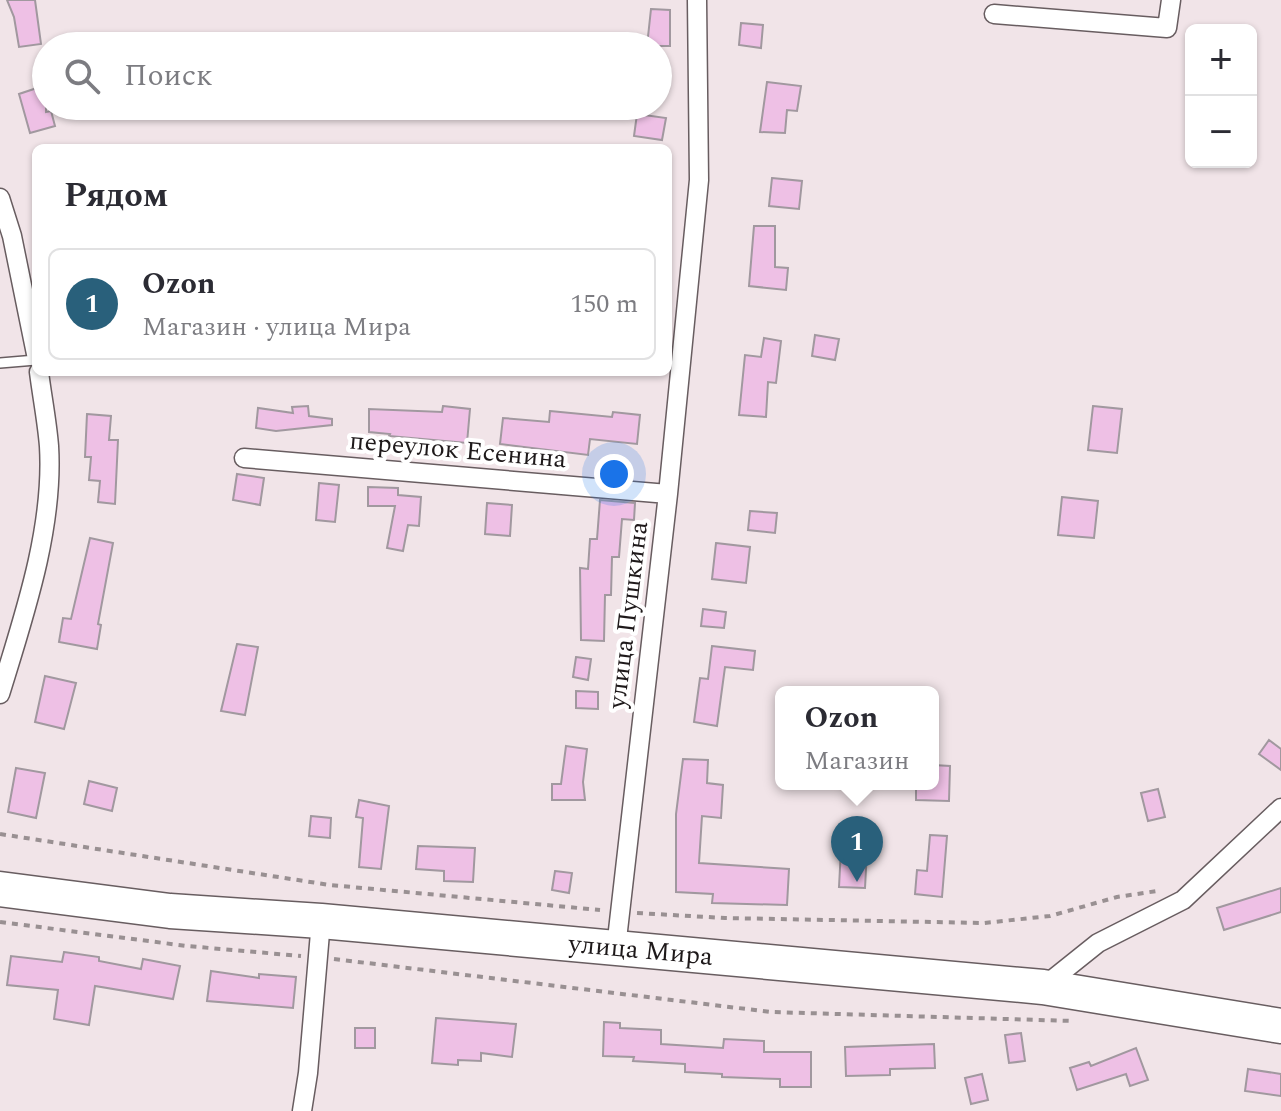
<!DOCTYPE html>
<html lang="ru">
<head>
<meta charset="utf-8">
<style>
  body { margin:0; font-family:Spectral,serif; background:#f7f7f7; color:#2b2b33 }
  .controls { position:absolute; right:24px; top:24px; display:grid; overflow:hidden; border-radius:12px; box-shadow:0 2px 6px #0004 }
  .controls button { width:72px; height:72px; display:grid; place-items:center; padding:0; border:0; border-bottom:2px solid #e1e1e2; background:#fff; color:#2b2b33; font:40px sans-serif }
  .you { position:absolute; left:614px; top:474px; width:28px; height:28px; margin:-20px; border:6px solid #fff; border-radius:50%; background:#1a73e8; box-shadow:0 0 0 12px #1a73e833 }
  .badge { display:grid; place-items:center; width:52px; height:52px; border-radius:50%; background:#29607b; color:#fff; font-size:26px; font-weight:700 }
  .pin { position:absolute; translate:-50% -66px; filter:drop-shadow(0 2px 4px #0008) }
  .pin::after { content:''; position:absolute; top:42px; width:28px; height:24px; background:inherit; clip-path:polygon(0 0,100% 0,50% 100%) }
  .popup { position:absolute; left:775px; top:686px; width:164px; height:104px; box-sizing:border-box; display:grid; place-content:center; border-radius:12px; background:#fff; filter:drop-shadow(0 2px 6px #0005); font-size:26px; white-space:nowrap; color:#7c7c81 }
  .popup b { font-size:30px; color:#2b2b33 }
  .popup::after { content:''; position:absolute; left:50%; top:100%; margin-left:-16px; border:16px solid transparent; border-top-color:#fff }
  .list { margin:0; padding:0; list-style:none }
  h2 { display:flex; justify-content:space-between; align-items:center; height:104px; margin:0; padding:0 32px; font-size:34px }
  h2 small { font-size:26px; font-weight:400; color:#7c7c81 }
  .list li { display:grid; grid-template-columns:52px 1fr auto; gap:24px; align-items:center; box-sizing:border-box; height:112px; margin:0 16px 16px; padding:0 16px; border:2px solid #e1e1e2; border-radius:12px }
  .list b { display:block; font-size:30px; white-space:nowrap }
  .list p { margin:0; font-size:26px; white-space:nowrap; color:#7c7c81 }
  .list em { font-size:26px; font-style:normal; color:#7c7c81 }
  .icon { flex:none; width:44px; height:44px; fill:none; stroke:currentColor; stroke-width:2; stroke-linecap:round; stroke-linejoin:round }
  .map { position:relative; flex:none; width:1281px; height:1111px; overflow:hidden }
  .search { position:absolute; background:#fff; box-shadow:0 2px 6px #0004; left:32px; top:32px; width:640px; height:88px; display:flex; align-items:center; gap:20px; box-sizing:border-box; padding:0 28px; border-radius:44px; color:#7c7c81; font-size:30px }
  .panel { position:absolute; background:#fff; box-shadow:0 2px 6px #0004; left:32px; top:144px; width:640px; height:232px; border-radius:12px }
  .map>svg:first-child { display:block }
</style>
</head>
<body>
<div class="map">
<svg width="1281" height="1111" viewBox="0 0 1281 1111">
  <rect width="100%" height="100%" fill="#f1e4e8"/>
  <path fill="#eec0e5" stroke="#a1989f" stroke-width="2" d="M7,0H35L41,44L19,47L14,17Z
    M651,9L670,10V46H647Z
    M741,23L763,25L761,48L739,45Z
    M767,82L801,86L797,111L787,110L785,133L760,132Z
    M46,85V112L51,111L55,126L30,133L19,94Z
    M637,114L666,118L662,140L634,136Z
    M772,178L802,181L799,209L769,206Z
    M754,226H775V267L788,268L786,290L749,286Z
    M815,335L839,339L835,360L812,356Z
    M764,338L781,341L776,383L768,382L766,417L739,415L745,355L761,357Z
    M308,406L309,416L332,419V425L276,431L256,428L258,408L293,413L292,407Z
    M443,406L470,409L467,443L389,436L390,434L369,432V409L442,412Z
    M1093,406L1122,409L1117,453L1088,450Z
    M550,411L612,417L613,412L640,415L637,444L590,439L588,455L500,444L503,418L549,422Z
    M87,414L111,416L109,440H118L115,504L98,502L100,481L89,480L91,457H85Z
    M237,474L264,478L260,505L233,500Z
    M319,483L339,485L335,522L316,520Z
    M368,487L398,488V495L421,497L419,526L408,525L403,551L387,548L395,506H368Z
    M1062,497L1098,501L1094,538L1058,535Z
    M600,500L635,503L634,520L622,519L619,557H612L611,595H605L604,641L581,640L580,568L588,569L590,539H597Z
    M487,503L512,505L510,536L485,534Z
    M750,511L777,513L775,533L748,530Z
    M90,538L113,543L98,624L101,625L97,649L59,642L63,618L71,619Z
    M716,543L750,547L746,583L712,579Z
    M703,609L726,612L724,628L701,626Z
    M237,644L258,647L245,715L221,711Z
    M712,646L755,651L753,670L725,667L717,726L694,722L700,678L708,679Z
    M576,657L591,659L588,680L573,677Z
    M45,676L76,683L64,729L35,722Z
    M576,691L598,692V709L576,708Z
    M1269,740L1281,749V770L1259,754Z
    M566,746L587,749L583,782L585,800H552V784H561Z
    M683,759L708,760L707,783L723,785L721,818L702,816L699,863L789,869L787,905L712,903L713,894L676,892V814Z
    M933,765L950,766L949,801L916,800V784H933Z
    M16,768L45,773L36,818L8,812Z
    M89,781L117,788L112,811L84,804Z
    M1158,789L1165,817L1148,821L1141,793Z
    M359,800L389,806L381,869L359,867L363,818L356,817Z
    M311,816L331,818L330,838L309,836Z
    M930,835L947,836L942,897L915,894L917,870L927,871Z
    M418,846L475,848L473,882L444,881V871L416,869Z
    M841,849L867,850L865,888L839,887Z
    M555,871L572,873L569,893L552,890Z
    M1281,888V912L1224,930L1217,908Z
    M64,952L99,957V961L141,969L143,959L180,966L173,999L95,986L89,1025L54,1019L58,990L7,985L11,956L62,962Z
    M211,971L259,978V974L296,977L293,1008L207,1001Z
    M436,1018L516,1024L512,1057L481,1053V1061L458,1060V1065L432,1063Z
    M604,1022L620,1023V1028L661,1030V1044L723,1048L724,1039L764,1041V1052H811V1087H780V1079L722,1077V1074L685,1072V1064L633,1061L634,1057L603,1056Z
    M355,1028H375V1048H355Z
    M1021,1033L1025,1061L1009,1063L1005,1035Z
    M934,1044L935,1068L890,1069V1075L846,1076L845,1047Z
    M1136,1048L1148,1080L1130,1086L1126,1074L1077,1090L1070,1068L1089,1062L1091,1066Z
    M1248,1069L1281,1074V1096L1245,1091Z
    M982,1074L988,1100L971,1104L965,1078Z"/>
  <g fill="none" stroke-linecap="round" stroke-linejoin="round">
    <defs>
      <path id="lane" d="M0,363L36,360"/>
      <path id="street" d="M994,14L1167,28L1171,0
        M0,198L12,236L36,354
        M244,458L668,494
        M0,694C24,616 54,528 49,446C47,421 42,396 39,372
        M616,948L668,494L699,180L697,0
        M1043,987L1098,943L1183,900L1281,808
        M302,1111L308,1073L321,921"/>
      <g id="highway">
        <path id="s1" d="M0,889L170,911L321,921L1043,987L1281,1026"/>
      </g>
    </defs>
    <use href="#lane" stroke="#685d60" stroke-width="12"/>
    <use href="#street" stroke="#685d60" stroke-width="21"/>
    <use href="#highway" stroke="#685d60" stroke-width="37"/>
    <path stroke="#999092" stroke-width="4" stroke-dasharray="6 6" stroke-linecap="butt" d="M0,834L330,885L600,910
      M637,913L725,918L984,923L1050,916L1117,897L1157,891
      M0,922L187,946L301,956
      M334,959L771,1012L1074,1021"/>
    <use href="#lane" stroke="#fff" stroke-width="9"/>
    <use href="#street" stroke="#fff" stroke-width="18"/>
    <use href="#highway" stroke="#fff" stroke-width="34"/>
  </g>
  <g text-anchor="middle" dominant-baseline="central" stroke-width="8" stroke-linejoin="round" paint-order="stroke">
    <g font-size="26" fill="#1e191a" stroke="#fff">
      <text transform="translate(458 450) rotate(5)">переулок Есенина</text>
      <text transform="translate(628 615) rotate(-83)">улица Пушкина</text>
      <text stroke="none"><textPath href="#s1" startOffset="644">улица Мира</textPath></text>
    </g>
  </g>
</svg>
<div class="controls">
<button>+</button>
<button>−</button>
</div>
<div class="you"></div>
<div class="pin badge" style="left:857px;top:882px">1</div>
<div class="popup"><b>Ozon</b>Магазин</div>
<div class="search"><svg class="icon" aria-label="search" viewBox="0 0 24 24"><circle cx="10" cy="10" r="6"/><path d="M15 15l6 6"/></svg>Поиск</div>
<section class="panel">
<h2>Рядом<small></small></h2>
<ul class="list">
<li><span class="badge">1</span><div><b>Ozon</b><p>Магазин · улица Мира</p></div><em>150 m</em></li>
</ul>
</section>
</div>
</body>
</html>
